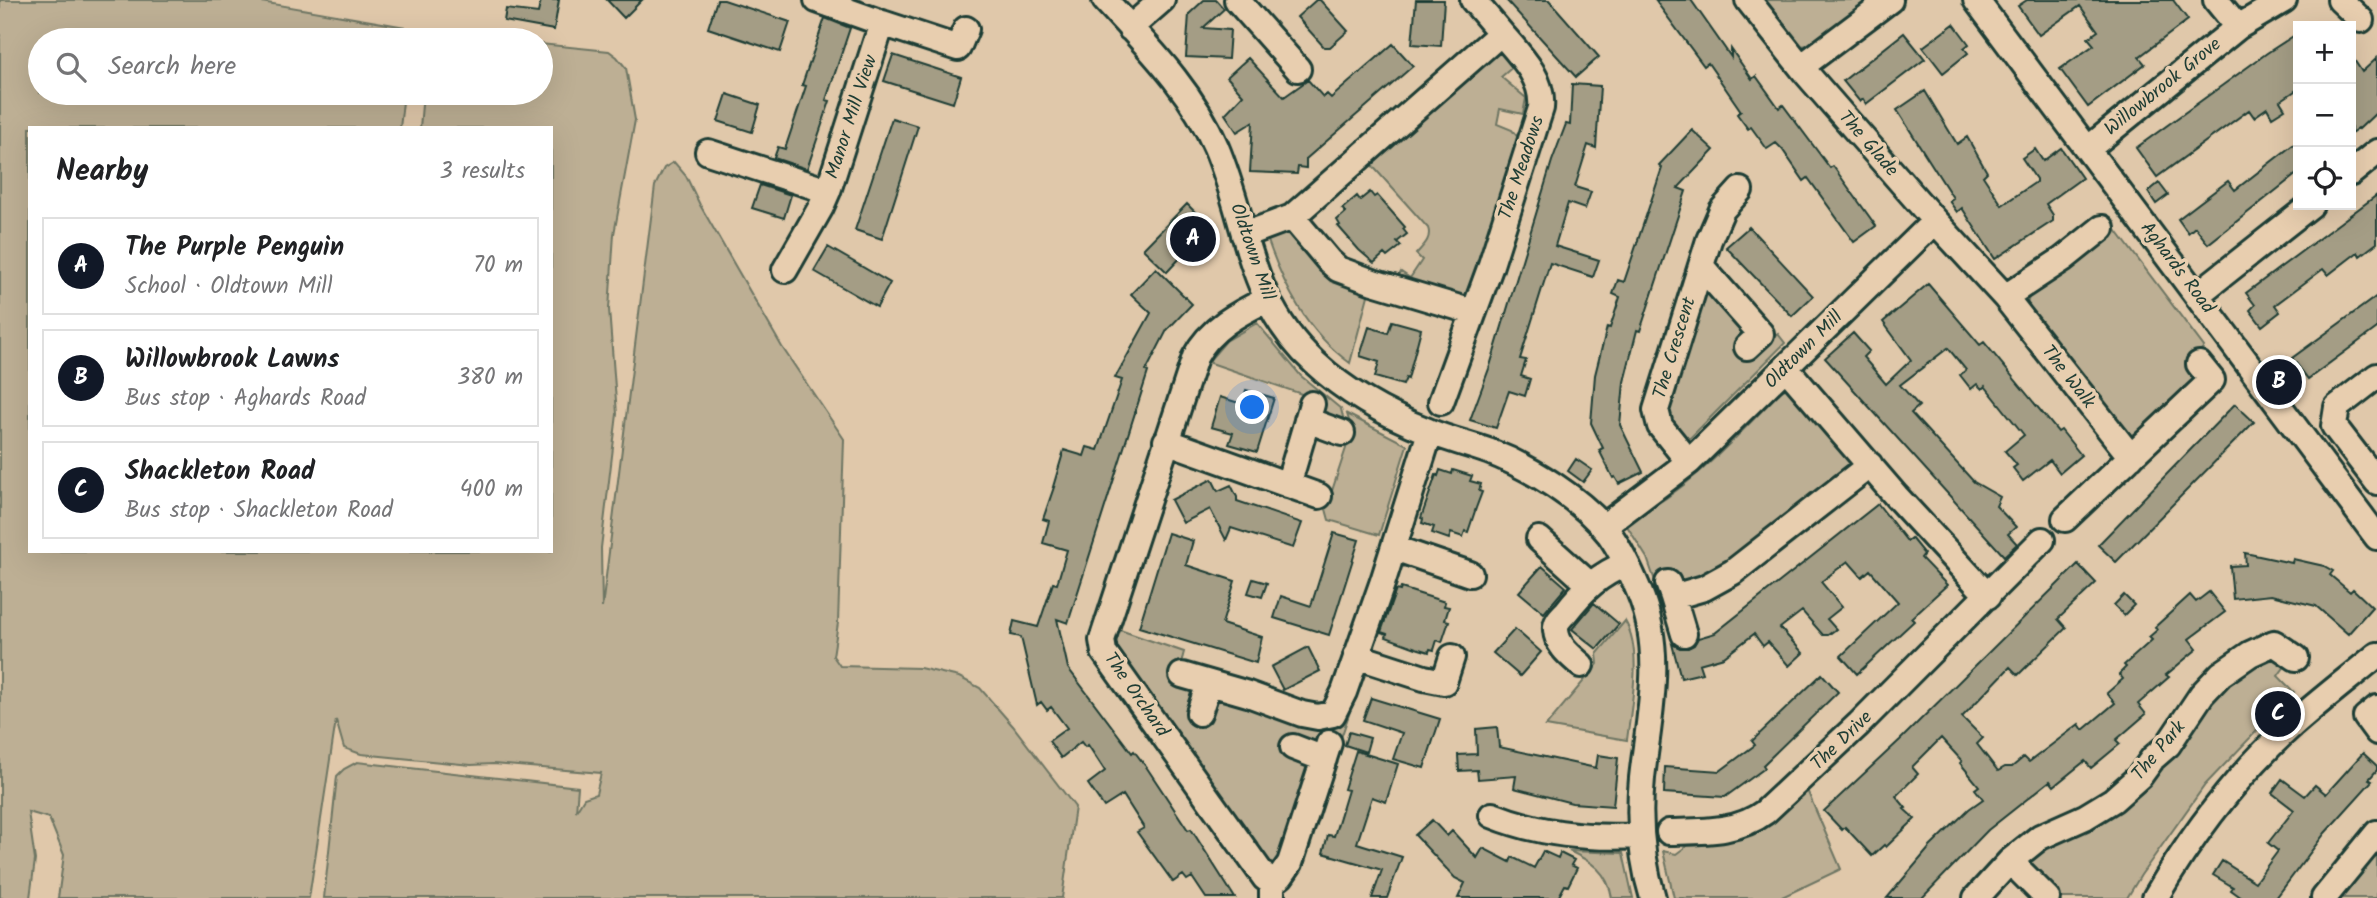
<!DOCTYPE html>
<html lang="en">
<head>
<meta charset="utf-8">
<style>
  body { margin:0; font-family:Kalam,sans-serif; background:#f2f2f2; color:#202124 }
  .controls { position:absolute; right:21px; top:21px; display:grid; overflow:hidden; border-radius:0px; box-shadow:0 7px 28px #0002 }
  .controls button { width:63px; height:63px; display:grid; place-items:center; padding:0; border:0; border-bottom:2px solid #e0e0e0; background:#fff; color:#202124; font:35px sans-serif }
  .you { position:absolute; left:1253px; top:408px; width:24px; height:24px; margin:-18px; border:5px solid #fff; border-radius:50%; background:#1a73e8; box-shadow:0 0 0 10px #1a73e833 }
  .badge { display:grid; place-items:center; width:46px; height:46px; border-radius:50%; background:#111827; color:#fff; font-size:23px; font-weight:700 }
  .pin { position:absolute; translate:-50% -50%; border:4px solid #fff; box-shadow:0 2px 7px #0006 }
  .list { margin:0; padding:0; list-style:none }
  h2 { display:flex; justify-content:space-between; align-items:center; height:91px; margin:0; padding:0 28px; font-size:30px }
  h2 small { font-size:23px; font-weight:400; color:#757577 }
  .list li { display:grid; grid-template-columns:46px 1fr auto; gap:21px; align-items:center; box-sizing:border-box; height:98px; margin:0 14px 14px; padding:0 14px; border:2px solid #e0e0e0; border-radius:0px }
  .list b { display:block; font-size:26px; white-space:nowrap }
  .list p { margin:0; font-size:23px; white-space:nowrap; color:#757577 }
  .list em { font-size:23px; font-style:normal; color:#757577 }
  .icon { flex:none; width:38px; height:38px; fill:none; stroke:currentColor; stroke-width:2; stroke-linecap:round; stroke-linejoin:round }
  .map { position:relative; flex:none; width:2377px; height:898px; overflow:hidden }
  .search { position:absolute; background:#fff; box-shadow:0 7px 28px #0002; left:28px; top:28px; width:525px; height:77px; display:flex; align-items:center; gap:18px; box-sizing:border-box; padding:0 24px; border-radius:38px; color:#757577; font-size:26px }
  .panel { position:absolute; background:#fff; box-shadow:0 7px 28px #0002; left:28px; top:126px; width:525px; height:427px; border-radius:0px }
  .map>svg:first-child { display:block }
</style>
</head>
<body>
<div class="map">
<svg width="2377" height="898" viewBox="0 0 2377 898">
  <rect width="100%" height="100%" fill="#e0c8aa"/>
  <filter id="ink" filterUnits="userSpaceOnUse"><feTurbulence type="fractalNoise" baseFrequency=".0143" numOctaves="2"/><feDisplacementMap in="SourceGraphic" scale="14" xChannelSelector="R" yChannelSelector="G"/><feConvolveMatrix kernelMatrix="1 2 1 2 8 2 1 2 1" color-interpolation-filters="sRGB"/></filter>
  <g filter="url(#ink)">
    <path fill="#bdaf94" stroke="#6e7664" stroke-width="2" d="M0,0H250L405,27L409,40H40V93H404L400,128H30V551H551V128H420L423,93H541V44L609,51L617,57L626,68L635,120L614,234L609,309L617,414L601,548L602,608L655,186L664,168L674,162L686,176L700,205L782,347L844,439L838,623L833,656L840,666L920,668L959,677L980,688L1013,726L1075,807L1062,898H324L337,776L344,769L357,762L578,787L576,811L584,798L596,794L601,773L493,764L471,765L361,754L344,748L336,720L309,898H58L64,855L49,818L28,812L35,860L30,898H0Z
      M1760,0H1875C1859,12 1814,55 1795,44C1784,37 1768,11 1760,0Z
      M440,31L469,37L499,40H428L429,33Z
      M1496,49L1515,65L1501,77L1526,98L1523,114L1500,109L1497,124L1512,130L1521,141C1512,169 1483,287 1461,298L1397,279L1401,272L1410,278L1422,260L1416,254C1423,246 1432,239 1428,228L1369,162Z
      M2116,230L2204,347L2188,362C2190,369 2194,377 2192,384C2188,395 2144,433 2132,438L2125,432L2078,368L2026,309L2030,292L2037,284Z
      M1288,232L1295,234L1370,288L1350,363C1307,332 1284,287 1267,238Z
      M1706,287L1741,323L1749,356L1778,334L1785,343L1686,442L1665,419Z
      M1257,323L1301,376L1341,409L1346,429C1333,421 1319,418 1322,401L1208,362L1226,341Z
      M1787,388L1853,455V466L1736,562L1684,586L1672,574L1655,581L1647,558L1627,526L1630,519C1689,491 1735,438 1780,392Z
      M1347,414L1407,445L1379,535L1329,520L1326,509L1352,430Z
      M1625,621C1643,651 1631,706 1627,740L1546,726L1598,664L1597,654Z
      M1114,628L1184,652L1176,682L1193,691L1194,695L1212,700L1218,697L1326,725L1360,674L1365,671L1375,674L1365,675L1361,679L1341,738L1326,733L1312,744L1315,766L1286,848L1276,861L1269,864L1147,698L1111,640Z
      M2268,653L2288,662L2278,676L2294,692L2205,785L2141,875L2127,898H2062L2034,875L2030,867L2031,857L2055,838L2215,689Z
      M1807,790L1841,869L1780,898H1674L1663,851L1676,854L1691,843L1771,821Z
      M2377,847V898H2335Z
      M1569,851L1623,853L1633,898H1612C1608,872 1591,861 1569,851Z"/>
    <path fill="#a49d85" stroke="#1f3d34" stroke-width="2" d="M541,0H559L554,30L504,21L506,9L538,13Z
      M607,0H642L624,18Z
      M717,0H724L790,22L780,52L708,28Z
      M1204,0H1216L1224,9L1203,28L1230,30L1228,59L1186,57L1189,14Z
      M1316,0H1320L1348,31L1330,47H1324L1297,17Z
      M1416,0H1444L1441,46L1412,44Z
      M1506,0H1549L1599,57L1576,77Z
      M1655,0H1691L1731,57V49L1752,79L1756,76L1779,108L1783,105L1830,168L1833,166L1876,226L1854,242L1808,178L1804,181L1782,149L1776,143L1767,149L1751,127L1748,129L1737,114L1741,111L1708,63L1704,66Z
      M2027,0H2173L2188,20L2139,57L2145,64L2088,107L2060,69L2094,45L2088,38L2098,31L2080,6L2039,35L2018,6Z
      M825,18L850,28L826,100L830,101L807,169L774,158L778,147L785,149L806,86L802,85Z
      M1954,24L1969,44L1964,48L1968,53L1943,73L1923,47Z
      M1904,33L1925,59L1866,104L1863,99L1860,102L1843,81Z
      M2298,33V89L2280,101L2285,109L2272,117L2267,108L2254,117L2249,110L2157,177L2136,148L2267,53Z
      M1393,44L1413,66L1306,159V168L1298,167L1297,174L1250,172L1253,122L1237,132L1225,114L1243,95L1227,77L1248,58L1284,97L1308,80L1323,97L1327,94L1331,98Z
      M893,55L961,77L953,103L884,81Z
      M2351,55L2362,72L2377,58V112L2359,129L2358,128L2351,133Z
      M1572,84L1600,86L1596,148L1588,145L1575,187L1591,192L1585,209L1568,203L1555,246L1599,260L1593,277L1550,263L1520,359L1526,360L1521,376L1530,379L1525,396L1509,391L1496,428L1470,420L1490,366L1552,161L1566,124L1570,125Z
      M1925,91L1957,144L1967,137L1987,172L1983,176L2002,205L2036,182V179L2022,158L2035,149L2043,161L2061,148L2082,178L2046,204L2053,215V221L1995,259L1962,208L1957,212L1949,201L1953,198L1897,110Z
      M727,94L760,105L752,132L718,121Z
      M892,118L918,126L882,239L855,230Z
      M1692,130L1714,150L1678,188L1686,191L1640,331L1637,330L1624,382L1620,425L1643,472L1619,484L1615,477L1613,478L1599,450L1603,448L1591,423L1595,375L1607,327L1610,328L1620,297L1613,294L1618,280L1624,282L1662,168L1659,165Z
      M2298,141V173L2208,244L2195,227L2188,233L2178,219L2228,181L2235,190Z
      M2159,183L2168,195L2156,204L2148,192Z
      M760,185L791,195L784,218L752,208Z
      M1370,192L1374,197L1377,195L1405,227L1403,229L1407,234L1397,242L1401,246L1387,257L1384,254L1374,263L1359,250L1338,226L1340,225L1337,220L1346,212L1342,209L1357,196L1360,200Z
      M2377,195V243L2360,256L2358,252L2328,275L2323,269L2275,305L2280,312L2262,326L2250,310L2255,305L2246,293Z
      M1187,204L1202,219L1194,228L1205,238L1185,257L1183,255L1167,272L1143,249Z
      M1749,227L1813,296L1792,316L1726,247Z
      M828,247L890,283L877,307L814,271Z
      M1156,268L1192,304L1167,330L1146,371L1148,372L1068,623L1057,619L1068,668L1132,753L1134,751L1147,768L1188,830L1191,829L1235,898H1206L1192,877L1187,880L1183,875L1173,882L1137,832L1144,828L1123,795L1104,807L1088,784L1105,771L1088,745L1085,747L1081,742L1061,758L1049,741L1067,728L1051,707L1047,710L1041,702L1037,705L1021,637L1011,635L1014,621L1038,627L1053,583L1057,584L1067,550L1043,543L1049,521L1043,519L1054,487H1053L1058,470L1064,450L1084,456L1087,447L1098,450L1122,380L1115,378L1151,313L1131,294Z
      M1928,284L1980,345L1984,342L2058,432L2061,430L2081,455L2060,473L2050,460L2023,481L2013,468L2017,465L2005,451L2024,435L1985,386L1982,389L1977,384L1971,389L1960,375L1966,370L1948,348L1900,385L1919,406L1911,413L1974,482L2000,497L1996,506L2016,527L2008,534L2017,544L2004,556L1825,358L1853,333L1869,351L1863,357L1886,384L1911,360L1883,322Z
      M2377,296V328L2308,379L2292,358Z
      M1392,321L1421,329L1408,379L1406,378L1403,385L1375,377L1379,362L1360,356L1369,327L1388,333Z
      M1246,390L1274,398L1257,452L1229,444L1233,433L1211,427L1220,397L1242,404Z
      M2235,404L2254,422L2116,562L2098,545Z
      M1576,459L1592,470L1583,482L1568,471Z
      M1440,470L1452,474L1453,470L1472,476L1470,481L1481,484L1479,491L1482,492L1476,508L1468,532L1465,531L1463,537L1451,533L1449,539L1432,533L1434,527L1422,523L1423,519L1421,518L1436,475L1438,476Z
      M1212,479L1218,491L1231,485L1237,497V501L1302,523L1293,548L1231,528L1226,540L1210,509L1183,523L1171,500Z
      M1878,504L1907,541L1911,538L1924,554L1921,558L1947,585L1911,618L1914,621L1857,674L1841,656L1898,602L1870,570L1862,577L1848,561L1821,582L1842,607L1827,619L1836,629L1828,635H1823L1802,611L1780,628L1803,653L1789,666L1768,642L1763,646L1754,634L1724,657L1699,664L1702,673L1681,678L1672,644L1680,648H1688L1694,645L1698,638L1715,633Z
      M1168,533L1193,541L1186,565L1235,581L1222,624L1262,637L1256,663L1139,627Z
      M1334,533L1359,540L1329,635L1274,618L1281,596L1311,606Z
      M2245,553L2292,563L2293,559L2324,566L2333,571L2330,575L2350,592L2353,589L2372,607L2348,634L2316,606L2271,595L2233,599L2230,566L2246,565Z
      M2078,564L2096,583L2058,619L2066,628L2018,675L2010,667L1962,717L1983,738L1977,744L1998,771L2005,767H2012L2024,757L2029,762L2079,724L2083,730L2115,703L2107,693L2123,679L2119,674L2126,667L2124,665L2152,640L2149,637L2157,630L2155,627L2190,595L2196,602L2209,592L2225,612L2189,639L2197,649L2166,675L2169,677L2138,704L2146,714L2116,740L2120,744L2091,768L2085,761L2054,786L2050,781L1988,830L1922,898H1887L1930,847L1969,809L1983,799L1975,789L1979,786L1960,763L1962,761L1941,738L1912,767L1918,774L1896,796L1906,808L1904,809L1915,819L1886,847L1884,845L1872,856L1845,827L1842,830L1824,811L1900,740Z
      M1542,566L1566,587L1544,613L1519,592Z
      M1253,579L1267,583L1262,597L1248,593Z
      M1401,588L1445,602L1444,606L1449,607L1445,620L1449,621L1442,642L1437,640L1434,650L1430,649L1429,652L1416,648L1386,637L1387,634L1381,632L1396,590L1400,591Z
      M2124,595L2134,605L2124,615L2114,605Z
      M1594,603L1619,624L1597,649L1572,629Z
      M1515,629L1541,652L1520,676L1493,653Z
      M1308,647L1320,671L1283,690L1271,667Z
      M1822,674L1838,692L1763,765L1765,768L1725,797L1664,793L1665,767L1720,771L1755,745L1752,741Z
      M1371,698L1440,719L1424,768L1393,759L1402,733L1363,720Z
      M1497,727L1499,747L1596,768L1598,755L1618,758L1613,806L1572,803L1514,788L1516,776L1478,779L1477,770L1459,771L1458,755L1477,754L1476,729Z
      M1349,732L1370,738L1366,752L1345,745Z
      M1356,751L1398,764L1386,802L1372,797L1357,843L1402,857L1387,898H1372L1382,870L1323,853L1328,835L1334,836L1348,790L1344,789Z
      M2363,753L2377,766V770L2369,779L2372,781L2325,833L2276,898H2242L2231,890L2233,887L2213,875L2222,861L2255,882L2278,851L2268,843L2294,810L2272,793L2282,779L2305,796L2315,785L2326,794Z
      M1432,820L1447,836L1452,831L1477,858L1483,848L1510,862L1512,857L1534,868L1543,851L1558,858L1560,853L1574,860L1571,865L1577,868L1568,886L1565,885L1558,898H1458L1465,883L1455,878L1415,835Z"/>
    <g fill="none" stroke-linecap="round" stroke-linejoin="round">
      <defs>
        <path id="minor" d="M1105,0C1146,45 1192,90 1216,147C1249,225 1247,301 1315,363C1347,393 1387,415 1428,431C1447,439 1468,444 1488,451C1530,467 1582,499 1610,535C1622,552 1631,572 1639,591C1665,653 1649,715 1642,778C1638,819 1641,859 1653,898
          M1237,0L1298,69
          M1748,0L1805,72L1935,221L2005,297L2131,457
          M1976,0L2377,537
          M2216,0L2238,27
          M2340,0L2361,20
          M882,23L958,48L966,29
          M1130,28L1162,0
          M1801,67L1890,0
          M2089,148L2238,27L2284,0
          M708,152L828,191
          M2351,173L2377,152
          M1292,217L1329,261L1338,269L1373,282L1473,312
          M1244,235L1292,217L1501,33L1473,0
          M1701,266L1761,334L1747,347
          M785,270L821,207L828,191L882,23L817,0
          M2197,295L2311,205
          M2005,297L2063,259L2102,228
          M1266,300C1239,313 1210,328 1195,357L1102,640L1104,652L1265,878L1272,883V898
          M1786,368L1896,496L1988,596
          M2377,376L2337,407L2334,426L2377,482
          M1441,402L1490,268L1541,108C1544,78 1519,54 1501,33
          M1307,420L1342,433
          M1166,441L1319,496
          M1689,462L1660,426L1656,410L1709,240L1722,210L1740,190
          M1288,485L1312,404
          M2065,519L2212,380L2199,364
          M1603,527L1689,462L1935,221
          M1539,539L1589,584
          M1394,548L1470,574
          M1668,583L1673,597L1704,588L1733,572L1870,465
          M1673,597L1684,634
          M1356,656L1424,678L1444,682L1452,657
          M1581,665C1571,656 1557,646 1556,630C1555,622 1561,617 1566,612C1583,590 1600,574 1626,564
          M1182,675L1248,694L1302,714L1318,717L1333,714L1344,692L1383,581L1430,432
          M2377,708L2366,717L2377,732
          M1199,713L1209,683
          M1293,747L1324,759
          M1492,815C1539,834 1590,839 1640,836
          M1669,832C1703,831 1737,833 1765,812L1859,724L2042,540
          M2010,861L2047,898
          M1272,883L1281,876L1290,863L1329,743
          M1976,898L2010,861L2040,837L2085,817L2113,800L2140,776L2153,758L2168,745L2202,694L2221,674L2250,654L2274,643L2296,658
          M2155,898C2192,835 2236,776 2290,727C2318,702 2348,679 2377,655
          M2324,898L2377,833"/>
      </defs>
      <use href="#minor" stroke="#1f3d34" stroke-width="30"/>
      <use href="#minor" stroke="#e8ceaf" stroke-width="24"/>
    </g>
  </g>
  <g text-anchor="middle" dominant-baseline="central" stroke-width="7" stroke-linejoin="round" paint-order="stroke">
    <g font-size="19" fill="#1f3d34" stroke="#e8ceaf">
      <text transform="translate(2163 87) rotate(-39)">Willowbrook Grove</text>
      <text transform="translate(852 117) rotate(-72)">Manor Mill View</text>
      <text transform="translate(1868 144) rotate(49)">The Glade</text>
      <text transform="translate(1522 168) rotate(-72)">The Meadows</text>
      <text transform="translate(1252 252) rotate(71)">Oldtown Mill</text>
      <text transform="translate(2177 268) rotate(53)">Aghards Road</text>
      <text transform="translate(1675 348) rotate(-73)">The Crescent</text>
      <text transform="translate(1804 350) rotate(-45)">Oldtown Mill</text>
      <text transform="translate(2068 377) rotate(52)">The Walk</text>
      <text transform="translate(1136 695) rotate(55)">The Orchard</text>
      <text transform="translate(1842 741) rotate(-44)">The Drive</text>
      <text transform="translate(2159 751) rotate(-50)">The Park</text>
    </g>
  </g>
</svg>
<div class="controls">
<button>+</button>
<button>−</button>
<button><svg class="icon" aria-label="locate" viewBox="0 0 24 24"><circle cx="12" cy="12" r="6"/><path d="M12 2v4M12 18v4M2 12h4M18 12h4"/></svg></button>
</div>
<div class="you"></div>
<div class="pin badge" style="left:1193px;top:239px">A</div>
<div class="pin badge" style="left:2279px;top:382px">B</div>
<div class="pin badge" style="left:2278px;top:714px">C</div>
<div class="search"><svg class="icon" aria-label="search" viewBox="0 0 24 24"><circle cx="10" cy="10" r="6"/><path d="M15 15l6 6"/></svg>Search here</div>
<section class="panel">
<h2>Nearby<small>3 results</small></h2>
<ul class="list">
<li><span class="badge">A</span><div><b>The Purple Penguin</b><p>School · Oldtown Mill</p></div><em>70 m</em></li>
<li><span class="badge">B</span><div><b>Willowbrook Lawns</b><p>Bus stop · Aghards Road</p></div><em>380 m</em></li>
<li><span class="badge">C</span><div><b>Shackleton Road</b><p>Bus stop · Shackleton Road</p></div><em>400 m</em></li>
</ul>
</section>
</div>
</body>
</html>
